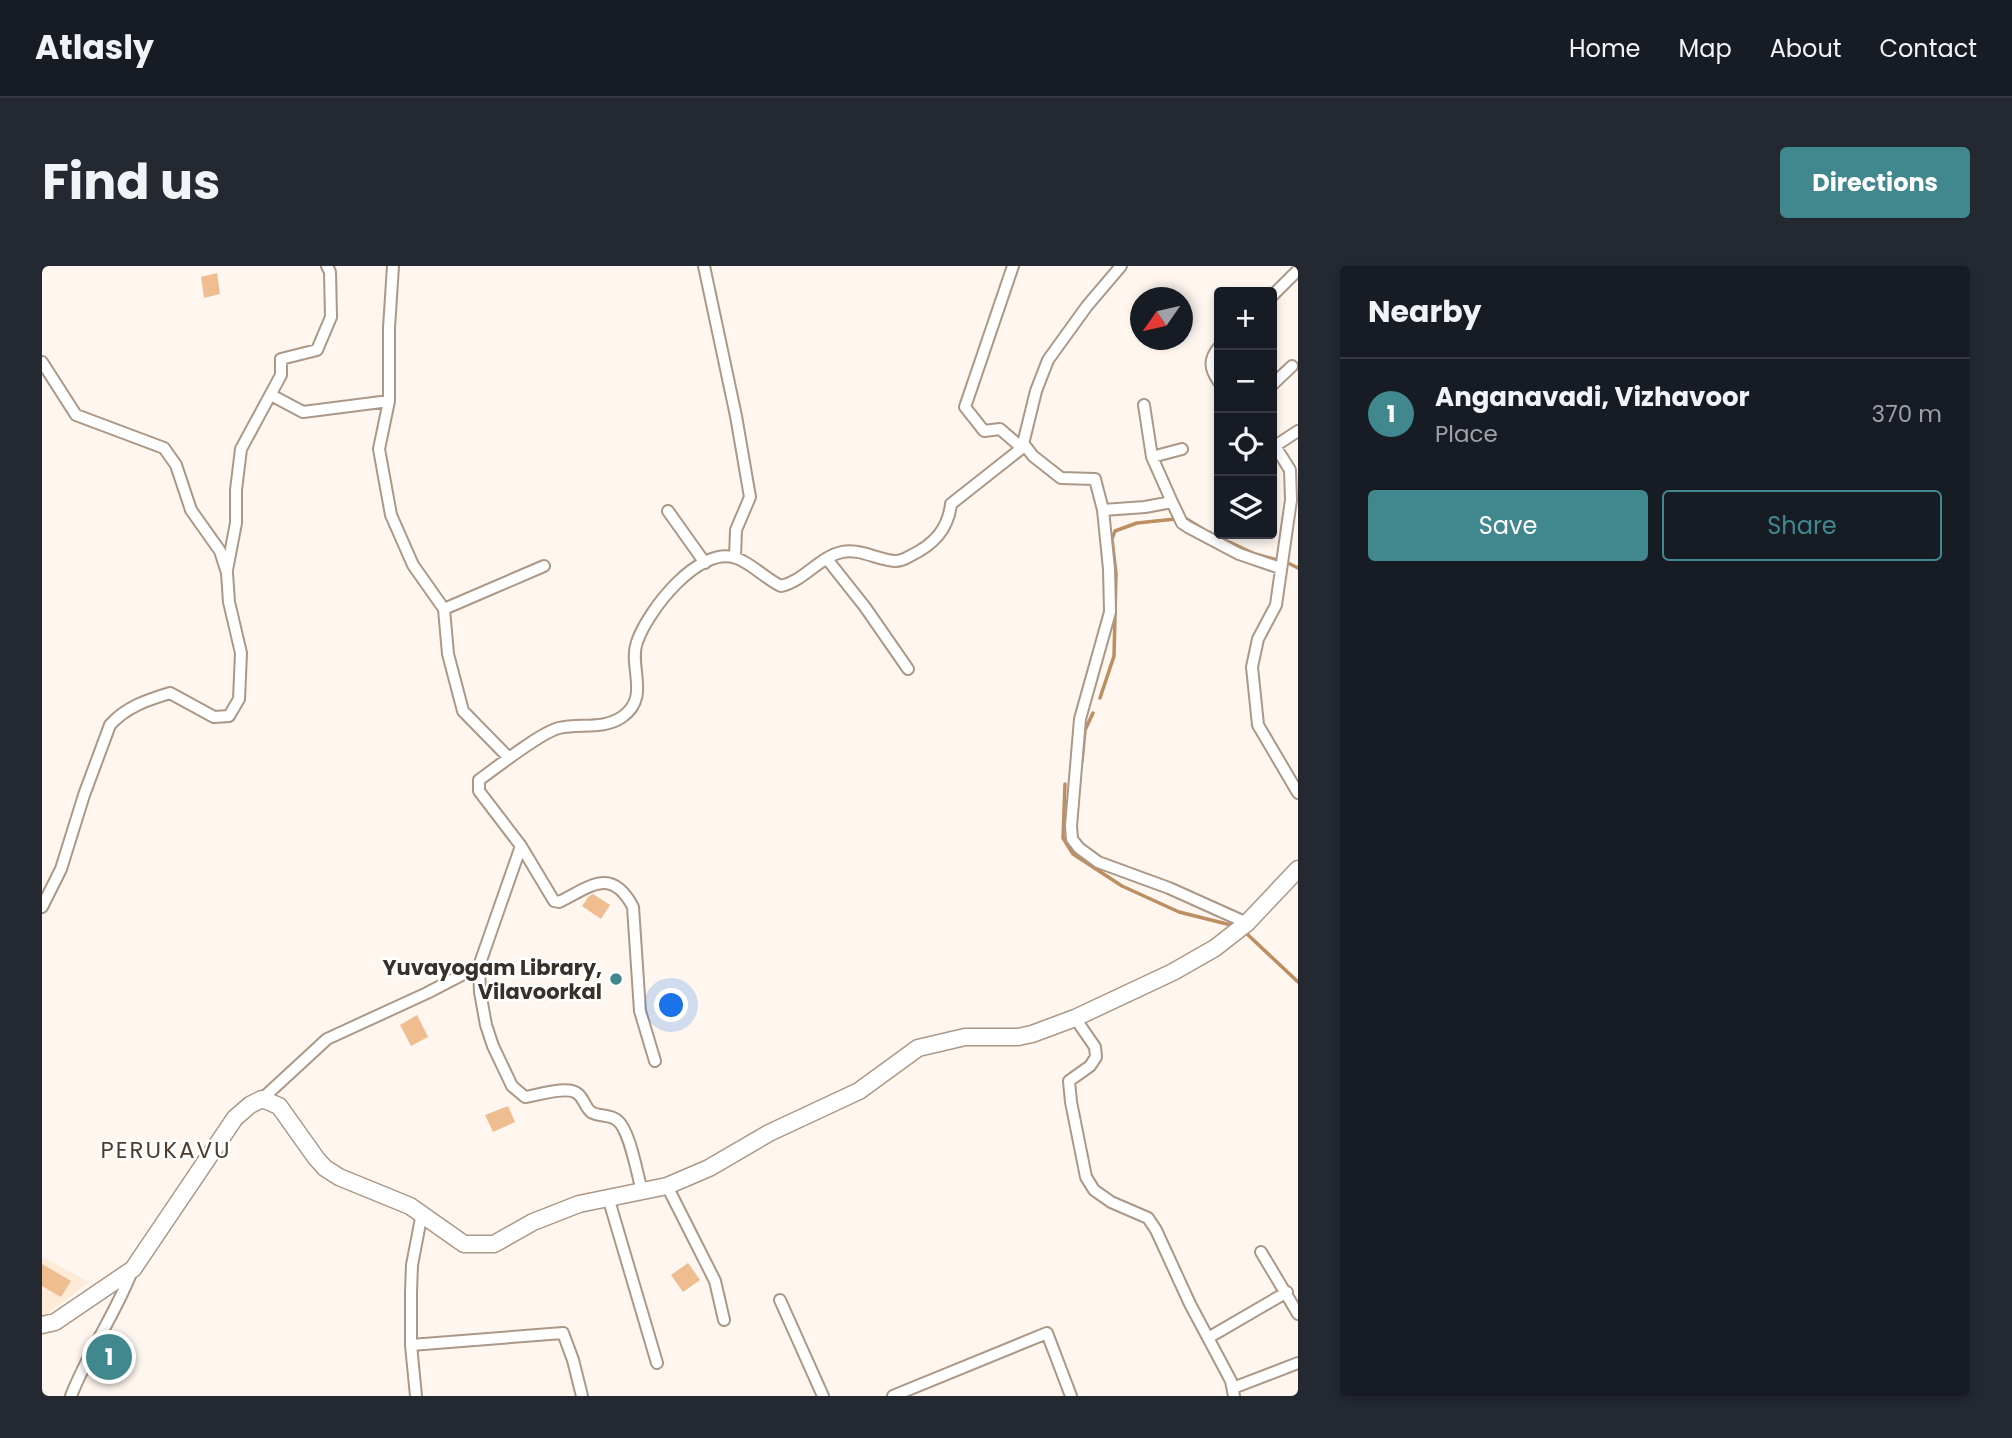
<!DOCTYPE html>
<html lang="en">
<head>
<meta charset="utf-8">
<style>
  body { margin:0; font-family:Poppins,sans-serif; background:#242831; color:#f1f3f6 }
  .controls { position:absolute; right:21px; top:21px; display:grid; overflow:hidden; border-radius:7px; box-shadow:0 4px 10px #0003 }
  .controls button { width:63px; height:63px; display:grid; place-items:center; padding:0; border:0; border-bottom:2px solid #363941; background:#171b24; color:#f1f3f6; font:35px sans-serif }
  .compass { position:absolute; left:1088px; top:21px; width:63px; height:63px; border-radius:50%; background:#171b24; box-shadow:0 4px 10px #0003; rotate:236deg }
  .you { position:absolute; left:630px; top:740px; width:24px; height:24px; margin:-18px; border:5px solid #fff; border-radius:50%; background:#1a73e8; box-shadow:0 0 0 10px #1a73e833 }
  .badge { display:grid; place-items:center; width:46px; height:46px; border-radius:50%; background:#40888e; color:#fff; font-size:23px; font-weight:700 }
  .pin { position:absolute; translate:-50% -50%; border:4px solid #fff; box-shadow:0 2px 7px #0006 }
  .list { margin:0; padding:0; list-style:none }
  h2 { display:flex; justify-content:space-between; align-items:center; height:91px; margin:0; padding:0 28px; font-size:30px }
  h2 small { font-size:23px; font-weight:400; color:#9ea1a6 }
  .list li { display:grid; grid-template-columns:46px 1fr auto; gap:21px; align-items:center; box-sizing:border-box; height:112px; padding:0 28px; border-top:2px solid #363941 }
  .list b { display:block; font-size:26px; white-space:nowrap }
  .list p { margin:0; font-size:23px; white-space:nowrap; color:#9ea1a6 }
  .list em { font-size:23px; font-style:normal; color:#9ea1a6 }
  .actions { display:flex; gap:14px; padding:21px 28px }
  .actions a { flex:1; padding:16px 0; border:2px solid #40888e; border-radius:7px; text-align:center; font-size:24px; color:#40888e }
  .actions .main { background:#40888e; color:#fff }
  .icon { flex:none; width:38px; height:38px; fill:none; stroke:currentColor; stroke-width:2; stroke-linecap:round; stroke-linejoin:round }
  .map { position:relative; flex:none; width:1256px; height:1130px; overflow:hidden; border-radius:7px }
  header { display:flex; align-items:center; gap:42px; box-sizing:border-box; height:98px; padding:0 35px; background:#171b24; border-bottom:2px solid #363941 }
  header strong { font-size:33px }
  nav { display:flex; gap:38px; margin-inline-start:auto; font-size:24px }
  .intro { display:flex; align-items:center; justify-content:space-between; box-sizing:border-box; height:168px; padding:0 42px }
  h1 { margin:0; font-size:49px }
  .button { padding:18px 32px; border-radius:7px; background:#40888e; color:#fff; font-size:24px; font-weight:700 }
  main { display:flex; gap:42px; padding:0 42px }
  aside { flex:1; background:#171b24; border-radius:7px; box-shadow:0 4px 10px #0003 }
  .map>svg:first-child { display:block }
</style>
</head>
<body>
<header>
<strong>Atlasly</strong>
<nav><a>Home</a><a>Map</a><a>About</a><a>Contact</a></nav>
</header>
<div class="intro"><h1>Find us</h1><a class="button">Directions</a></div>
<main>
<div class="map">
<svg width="1256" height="1130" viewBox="0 0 1256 1130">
  <rect width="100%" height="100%" fill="#fef6ef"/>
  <path fill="#ffead7" d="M0,991L47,1016L0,1052Z"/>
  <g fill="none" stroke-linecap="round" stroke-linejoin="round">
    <path stroke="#bd8e61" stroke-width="3.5" d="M1168,267L1213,288L1235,294
      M1246,297L1256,302
      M1058,432L1072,390L1074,308L1070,273L1073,265L1095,257L1143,252L1161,263
      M1040,495L1043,464L1051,447
      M1023,518L1021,572L1031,588L1080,620L1137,646L1193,660
      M1204,667L1256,716"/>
  </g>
  <path fill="#efbd8f" d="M175,7L178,28L162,32L159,11Z
    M551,628L568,639L559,653L540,640L547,630Z
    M375,749L386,771L369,780L358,759Z
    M466,840L473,856L451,866L443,849Z
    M646,997L658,1014L641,1026L629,1009Z
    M0,998L29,1015L19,1031L0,1020Z
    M63,1079L80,1090L72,1102L56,1091Z"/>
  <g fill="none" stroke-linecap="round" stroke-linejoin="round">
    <defs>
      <path id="street" d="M351,0L347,62V135L337,183L349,249L371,299L402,343L406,388L421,445L467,492
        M662,0L694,150L708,231L694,264L693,291
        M971,0L923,141L942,165L958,163L980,182
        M1230,30L1256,4
        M1177,81C1167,93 1167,102 1177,116
        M0,96L34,149L122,182L134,199L149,244L178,285L185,307L187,336L199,387L197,433L187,450L172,451L128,427C105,434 84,441 68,459L42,529L19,603L0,641
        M1230,119L1250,100
        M229,129L261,146L347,135
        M1102,139L1110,191L1130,236L1103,241L1061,244L1067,303L1068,346L1038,453L1029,560L1030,573L1037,582L1056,596L1127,622L1205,657
        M1256,165L1233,180L1248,204L1249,234L1234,339L1216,373L1210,401L1216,459L1256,527
        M981,177L991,190L1019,212L1053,213L1061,244
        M1110,191L1140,183
        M1130,236L1140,257L1146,261L1197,288L1238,302
        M626,245L663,297
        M785,293L823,341L866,403
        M185,304L194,257V224L199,183L239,109V93L275,84L289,51L288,6L285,0
        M402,343L502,300
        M479,580L437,525V514C454,502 499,466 517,462C538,457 561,464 580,451C609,431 586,401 595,376C605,346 656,279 694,292C709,297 724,313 739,320C762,315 777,291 800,286C817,282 836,294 853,295C859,295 863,293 868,290C891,279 906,264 909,238L980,182L994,125L1006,94L1045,40L1079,0
        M1033,752L1053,781L1054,791L1048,800L1027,815L1029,836L1044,911L1052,924L1069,936L1106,952L1114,964L1148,1038L1189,1115L1192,1130
        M220,833L285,773L385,727L437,700
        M625,920L673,1015L682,1054
        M600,925C595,908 588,864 575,854C567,848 557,851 549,846C543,841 542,833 536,828C527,819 496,829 483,831L470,820L451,780L444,759L438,726L437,700L479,580L512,635L517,636C548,621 569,600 591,641L598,745L613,795
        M566,931L615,1097
        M1219,986L1256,1048
        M738,1034L781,1130
        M1166,1072L1245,1026
        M369,1079L521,1067L531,1094L540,1130
        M1191,1122L1256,1097
        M29,1130C46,1086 73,1049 90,1005
        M374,1130L369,1079V1026L370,999L380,947
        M851,1130L1005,1067L1029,1130"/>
      <path id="secondary" d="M0,1059L13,1056L91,1003L193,852L208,839L220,833L237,840L274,892L283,902L297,911L368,940L422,978H452L491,956L537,938L625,920L667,902L727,867L817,825L876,782L923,771H976L990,768L1033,752L1131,706L1173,682L1205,657L1256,603"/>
    </defs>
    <use href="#street" stroke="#ab9887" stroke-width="14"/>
    <use href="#secondary" stroke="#ab9887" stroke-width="19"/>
    <use href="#street" stroke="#fff" stroke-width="10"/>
    <use href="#secondary" stroke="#fff" stroke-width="16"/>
  </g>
  <circle fill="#40888e" stroke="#fff" stroke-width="2.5" cx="574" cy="713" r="7"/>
  <g text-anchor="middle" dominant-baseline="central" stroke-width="5" stroke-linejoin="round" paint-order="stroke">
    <g font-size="21" font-weight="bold" fill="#383029" stroke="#fff" text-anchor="end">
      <text x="560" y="701">Yuvayogam Library,<tspan x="560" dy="24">Vilavoorkal</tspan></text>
    </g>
    <g font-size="23" letter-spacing="2" fill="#4d3d2f" stroke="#fff">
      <text x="124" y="884">PERUKAVU</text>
    </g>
  </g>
</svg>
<div class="controls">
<button>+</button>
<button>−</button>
<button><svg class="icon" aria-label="locate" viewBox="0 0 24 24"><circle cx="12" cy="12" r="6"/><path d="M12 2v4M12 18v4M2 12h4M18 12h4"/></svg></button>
<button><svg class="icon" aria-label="layers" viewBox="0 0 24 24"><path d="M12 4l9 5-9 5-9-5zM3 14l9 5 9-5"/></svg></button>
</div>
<svg class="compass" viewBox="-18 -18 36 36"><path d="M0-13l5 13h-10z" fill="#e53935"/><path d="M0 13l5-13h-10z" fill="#9ea1a6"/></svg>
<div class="you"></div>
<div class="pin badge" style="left:67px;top:1091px">1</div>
</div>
<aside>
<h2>Nearby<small></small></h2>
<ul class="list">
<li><span class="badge">1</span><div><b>Anganavadi, Vizhavoor</b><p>Place</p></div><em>370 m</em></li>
</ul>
<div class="actions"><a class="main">Save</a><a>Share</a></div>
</aside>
</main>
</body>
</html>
